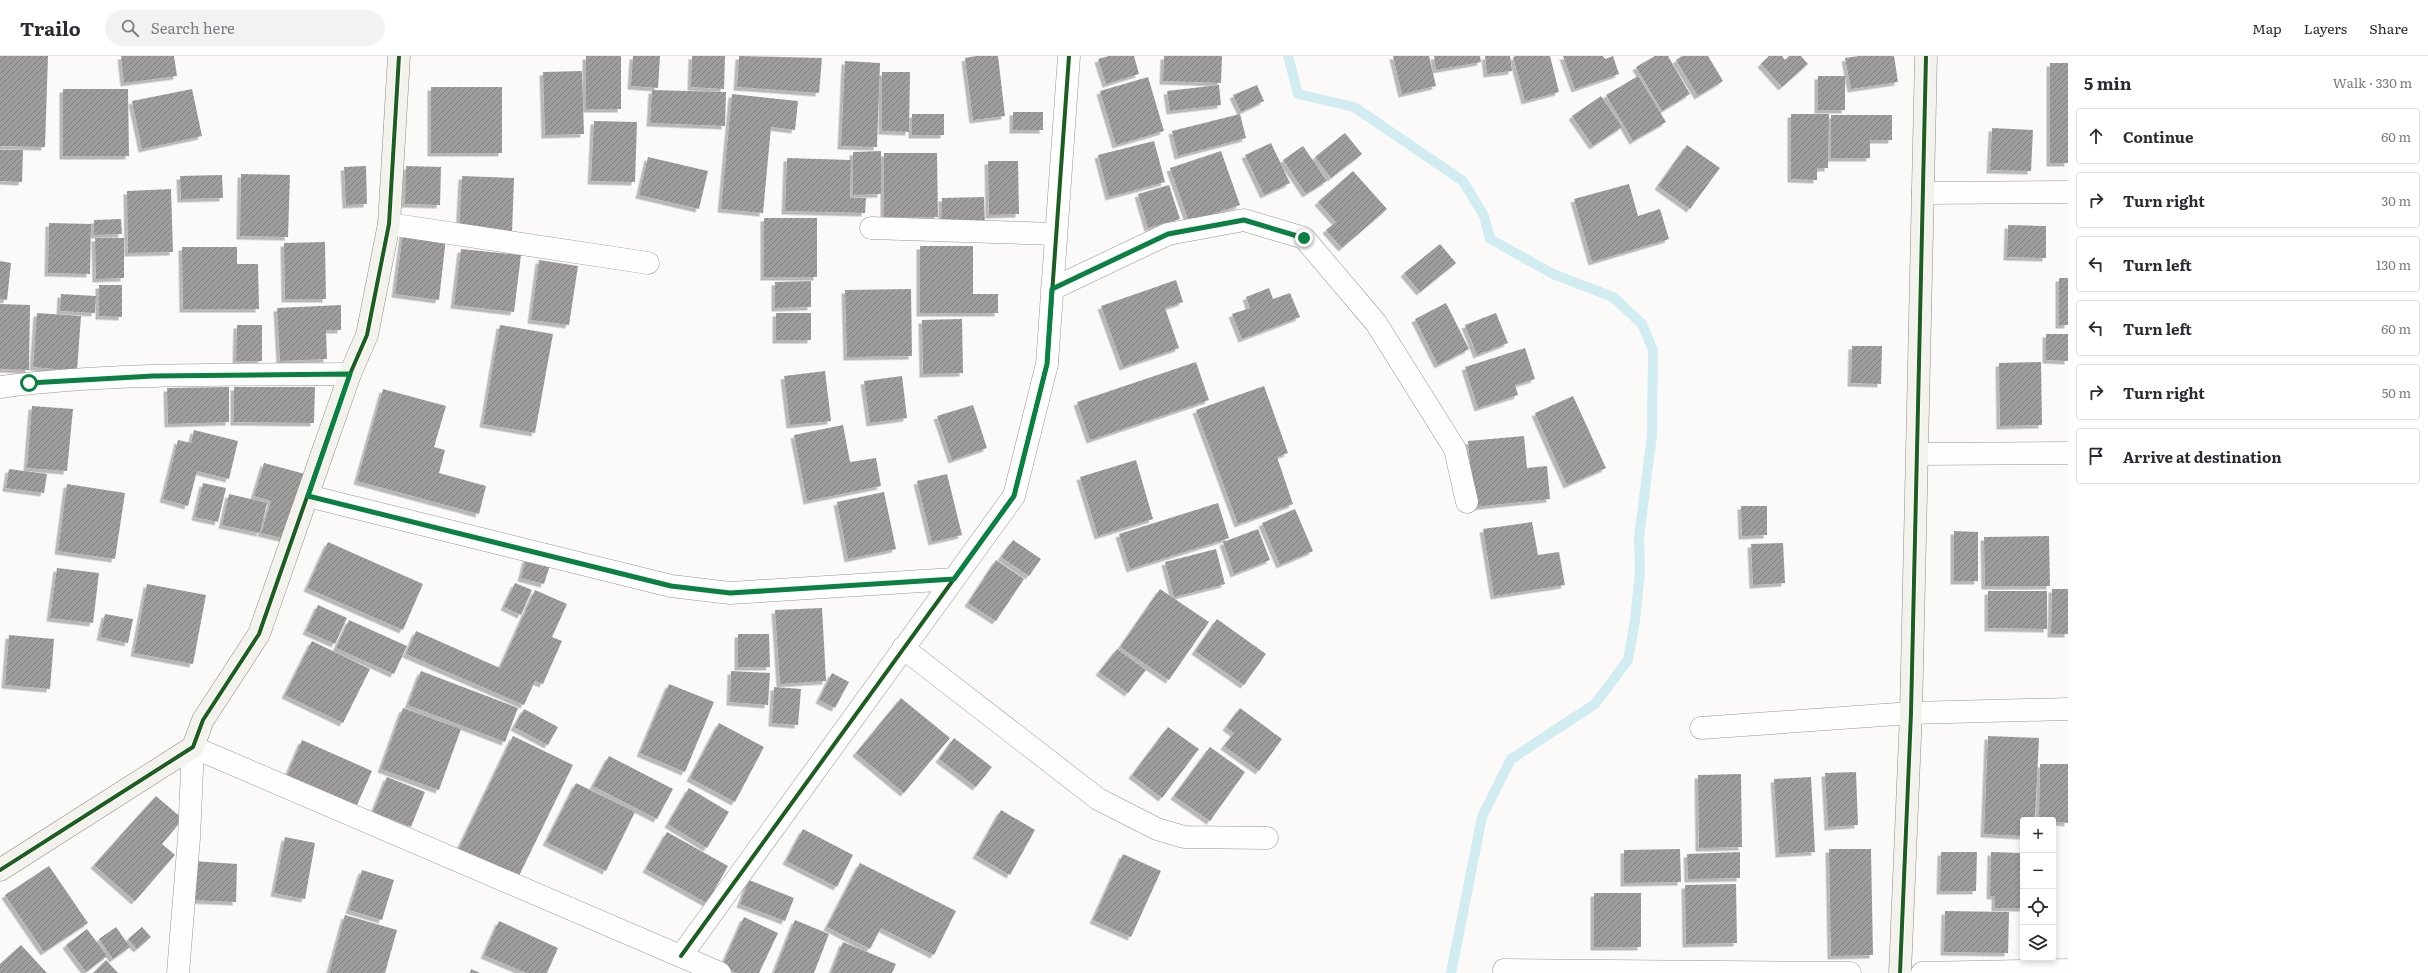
<!DOCTYPE html>
<html lang="en">
<head>
<meta charset="utf-8">
<style>
  body { margin:0; font-family:Literata,serif; background:#f2f2f3; color:#2b2b33 }
  .controls { position:absolute; right:12px; bottom:12px; display:grid; overflow:hidden; border-radius:4px; box-shadow:0 2px 6px #0003 }
  .controls button { width:36px; height:36px; display:grid; place-items:center; padding:0; border:0; border-bottom:1px solid #e1e1e2; background:#fff; color:#2b2b33; font:20px sans-serif }
  .stop { position:absolute; width:12px; height:12px; margin:-9px; border:3px solid #0b8043; border-radius:50%; background:#fff }
  .stop.end { background:#0b8043; border-color:#fff; box-shadow:0 1px 4px #0008 }
  .list { margin:0; padding:0; list-style:none }
  h2 { display:flex; justify-content:space-between; align-items:center; height:52px; margin:0; padding:0 16px; font-size:17px }
  h2 small { font-size:13px; font-weight:400; color:#7c7c81 }
  .list li { display:grid; grid-template-columns:26px 1fr auto; gap:12px; align-items:center; box-sizing:border-box; height:56px; margin:0 8px 8px; padding:0 8px; border:1px solid #e1e1e2; border-radius:4px }
  .list b { display:block; font-size:15px; white-space:nowrap }
  .list em { font-size:13px; font-style:normal; color:#7c7c81 }
  .icon { flex:none; width:22px; height:22px; fill:none; stroke:currentColor; stroke-width:2; stroke-linecap:round; stroke-linejoin:round }
  .map { position:relative; flex:none; width:2068px; height:917px; overflow:hidden }
  header { display:flex; align-items:center; gap:24px; box-sizing:border-box; height:56px; padding:0 20px; background:#fff; border-bottom:1px solid #e1e1e2 }
  header strong { font-size:19px }
  nav { display:flex; gap:22px; margin-inline-start:auto; font-size:14px }
  .search { width:280px; height:36px; background:#f2f2f3; display:flex; align-items:center; gap:10px; box-sizing:border-box; padding:0 14px; border-radius:22px; color:#7c7c81; font-size:15px }
  main { display:flex }
  aside { flex:1; background:#fff }
  .map>svg:first-child { display:block }
</style>
</head>
<body>
<header>
<strong>Trailo</strong>
<div class="search"><svg class="icon" aria-label="search" viewBox="0 0 24 24"><circle cx="10" cy="10" r="6"/><path d="M15 15l6 6"/></svg>Search here</div>
<nav><a>Map</a><a>Layers</a><a>Share</a></nav>
</header>
<main>
<div class="map">
<svg width="2068" height="917" viewBox="0 0 2068 917">
  <defs>
    <pattern id="building-hatch" width="6" height="6" patternUnits="userSpaceOnUse"><rect width="6" height="6" fill="#a09e9c"/><path d="M-1 1l2-2M0 6l6-6M5 7l2-2" fill="none" stroke="#817f7e"/></pattern>
    <filter id="shadow"><feDropShadow dx="-3.5" dy="3.5" stdDeviation="0" flood-color="#0004"/></filter>
  </defs>
  <rect width="100%" height="100%" fill="#fcfaf8"/>
  <g fill="none" stroke-linecap="round" stroke-linejoin="round">
    <path stroke="#d1edf2" stroke-width="10" d="M1288,0L1298,38L1354,51L1463,125L1484,160L1490,183L1553,218L1613,241L1642,268L1653,294L1652,379L1639,481L1640,516L1635,564L1628,604L1595,648L1511,703L1482,761L1451,917"/>
  </g>
  <path fill="url(#building-hatch)" filter="url(#shadow)" d="M0,0H48L45,91L0,90Z
    M121,0H174L177,20L124,27Z
    M586,0H621V53H586Z
    M633,0H660L658,32L631,30Z
    M692,0H725L724,33L691,31Z
    M739,0L822,2L819,37L737,31Z
    M976,0H998L1005,60L973,64L965,2Z
    M1109,0H1134L1139,18L1106,28L1098,3Z
    M1164,0H1222L1221,27L1163,25Z
    M1393,0H1429L1436,30L1402,38Z
    M1434,0H1480L1481,6L1436,14Z
    M1485,0H1510L1512,15L1487,18Z
    M1516,0H1550L1559,36L1525,45L1513,1Z
    M1563,0H1603L1605,3L1613,0L1619,18L1575,33Z
    M1655,0H1668L1690,38L1662,55L1636,11Z
    M1682,0H1708L1723,25L1698,40L1676,4Z
    M1769,0H1782L1785,4L1789,0H1801L1808,8L1782,31L1761,8Z
    M1859,0H1894L1898,26L1851,33L1845,2Z
    M845,5L880,7L877,91L841,90Z
    M2050,7H2068V107H2050Z
    M582,15L584,78L545,79L543,16Z
    M882,16H910L909,76L882,75Z
    M1638,20L1666,66L1633,85L1606,39Z
    M1818,20H1845V54H1818Z
    M1148,21L1164,75L1116,89L1100,35Z
    M1219,29L1221,49L1170,55L1167,35Z
    M1257,29L1264,45L1241,56L1233,39Z
    M431,31H502V97H431Z
    M63,33H128L129,100H63Z
    M192,33L202,80L142,93L132,45Z
    M652,34L726,36L725,70L650,67Z
    M732,38L798,45L795,74L771,71L763,157L721,153Z
    M1601,40L1622,71L1593,90L1572,60Z
    M1013,56H1043V74H1013Z
    M912,58H944V79H912Z
    M1240,58L1246,82L1178,100L1172,75Z
    M1791,58H1829L1828,112H1817V124L1791,123Z
    M1831,59H1892V84H1870V102H1831Z
    M594,65L637,66L635,126L591,125Z
    M1992,72L2033,74L2031,115L1990,114Z
    M1345,77L1362,98L1331,122L1315,101Z
    M1154,85L1165,126L1109,141L1098,99Z
    M1271,87L1290,127L1264,139L1245,99Z
    M1687,89L1720,112L1690,153L1658,130Z
    M1303,90L1327,125L1306,138L1283,104Z
    M0,94H23L22,126L0,125Z
    M881,95V138L853,139V96Z
    M1221,95L1240,149L1189,166L1170,112Z
    M884,97H937L938,161H884Z
    M648,101L708,115L699,153L639,139Z
    M787,102L851,104L850,142H866L865,157L785,155Z
    M988,105H1018L1019,158L989,159Z
    M366,110L367,148L346,149L344,111Z
    M406,110L441,111L440,149L405,148Z
    M1353,115L1387,153L1342,192L1326,174L1336,166L1318,146Z
    M241,118L290,119L288,181L240,180Z
    M222,119L223,142L181,143L180,120Z
    M462,120L514,122L512,176L459,173Z
    M1629,128L1638,160L1660,153L1669,183L1592,206L1574,143Z
    M1169,129L1180,163L1148,172L1138,138Z
    M171,133L173,196L128,197L127,135Z
    M984,141L985,170H942V142Z
    M764,162H817V221H764Z
    M121,163L122,178L94,179V164Z
    M49,167L91,168L90,218L48,217Z
    M2008,169L2046,170V202L2007,201Z
    M403,177L446,182L439,244L395,238Z
    M95,182H124V222L96,223Z
    M325,186L326,243H285L284,187Z
    M1440,188L1456,207L1420,236L1404,217Z
    M920,190H973V238H998V257H920Z
    M182,191H237V208H258L259,253H183Z
    M461,193L521,199L514,256L454,249Z
    M539,204L578,210L569,269L531,264Z
    M0,205L11,207L7,244L0,243Z
    M2059,222H2068V269H2059Z
    M1176,224L1183,246L1165,252L1179,292L1123,311L1101,250Z
    M811,225V251L775,252V226Z
    M99,229H122V261L99,260Z
    M1269,232L1273,243L1290,237L1300,261L1242,283L1232,258L1250,252L1246,241Z
    M911,233L912,300L847,301L845,234Z
    M61,238L96,240L95,257L60,255Z
    M1446,247L1469,293L1438,309L1415,263Z
    M0,248L30,249L29,314L0,313Z
    M341,249V274H326L327,303L280,305L277,252Z
    M37,257L81,260L77,315L33,311Z
    M776,257H811V284H776Z
    M1496,257L1508,287L1477,299L1465,269Z
    M962,263L963,317L923,318L922,264Z
    M237,269H262V305H236Z
    M500,269L553,278L535,377L483,368Z
    M2046,278H2068V305L2046,304Z
    M1852,290H1882L1881,328L1851,327Z
    M1525,292L1535,323L1515,329L1518,339L1478,352L1465,311Z
    M1196,306L1209,344L1090,384L1077,346Z
    M2041,306L2042,369L2000,370L1999,307Z
    M825,315L831,365L790,369L784,320Z
    M902,320L907,362L870,367L864,325Z
    M1264,330L1288,397L1277,401L1293,448L1238,468L1196,354Z
    M229,331V366L168,368L167,332Z
    M234,331H315L314,367L234,366Z
    M383,333L446,350L434,391L445,394L439,417L486,430L479,458L357,425Z
    M1573,340L1606,412L1567,429L1535,357Z
    M973,349L987,392L952,404L937,360Z
    M32,350L73,353L67,415L27,412Z
    M843,369L850,406L876,402L881,430L807,445L794,379Z
    M194,374L238,385L229,423L197,415L188,450L163,443L178,384L191,387Z
    M1524,380L1527,412L1547,410L1550,443L1474,451L1468,385Z
    M1136,404L1153,463L1098,480L1080,421Z
    M264,407L305,418L286,483L261,477L271,445L254,440Z
    M9,413L47,418L44,437L6,432Z
    M947,418L962,479L932,486L917,425Z
    M203,427L226,432L218,466L195,461Z
    M67,428L125,437L115,503L58,495Z
    M884,436L896,493L848,503L837,446Z
    M229,438L267,447L260,477L222,469Z
    M1218,447L1229,482L1130,513L1119,478Z
    M1741,450H1767V479L1742,480Z
    M1295,453L1313,495L1280,509L1262,467Z
    M1532,466L1538,499L1559,496L1565,529L1494,540L1483,473Z
    M1258,473L1270,504L1234,518L1223,486Z
    M1954,475L1978,476V525H1954Z
    M2049,480L2050,530H1985L1984,481Z
    M1013,484L1041,503L1029,520L1001,501Z
    M328,486L423,528L403,574L307,532Z
    M1783,487L1785,527L1753,529L1751,488Z
    M1216,493L1225,528L1174,541L1165,506Z
    M526,502L550,509L544,528L521,522Z
    M996,504L1024,523L996,565L968,547Z
    M57,512L99,517L93,567L50,562Z
    M515,527L532,534L521,559L504,551Z
    M147,528L206,539L193,608L134,597Z
    M1160,533L1209,566L1169,624L1120,591Z
    M2052,533H2068V578H2051Z
    M535,534L567,548L552,581L562,585L543,628L535,625L524,649L406,598L416,575L500,612Z
    M1988,535H2047V573L1988,572Z
    M318,549L347,562L335,588L306,575Z
    M822,552L826,625L780,628L775,554Z
    M105,558L133,563L128,587L100,581Z
    M1217,563L1266,598L1244,629L1195,595Z
    M349,564L407,590L394,618L336,592Z
    M738,578H769L770,611H738Z
    M9,579L54,583L50,633L5,629Z
    M312,585L370,613L343,667L285,639Z
    M1117,593L1146,614L1128,637L1099,616Z
    M421,615L518,652L505,686L408,649Z
    M731,615L770,617L768,649L730,646Z
    M832,617L849,626L835,652L819,644Z
    M669,628L714,646L685,716L640,697Z
    M774,631L801,633L798,669L772,667Z
    M901,642L950,682L904,737L856,697Z
    M403,652L461,673L439,734L381,713Z
    M1240,652L1282,683L1259,715L1224,690L1234,677L1226,671Z
    M524,653L558,671L548,689L514,671Z
    M719,667L764,691L735,746L690,722Z
    M1168,671L1199,693L1162,742L1132,719Z
    M513,680L573,709L516,826L456,798Z
    M1988,680L2039,682L2035,764H2023V780L1984,778Z
    M954,682L992,711L976,731L939,703Z
    M302,684L372,715L357,749L287,719Z
    M1210,691L1245,716L1210,765L1174,740Z
    M609,700L673,733L657,763L593,730Z
    M2040,708H2068V767L2039,764Z
    M1856,716L1858,769L1828,771L1825,717Z
    M1741,718L1742,791L1699,792L1698,719Z
    M387,721L425,736L411,771L373,756Z
    M1811,721L1815,796L1779,798L1774,723Z
    M576,727L635,756L606,815L546,786Z
    M689,732L729,756L707,792L668,768Z
    M156,740L183,763L162,788L175,799L135,845L94,809Z
    M1001,754L1035,774L1010,819L976,799Z
    M803,773L853,799L837,831L786,805Z
    M667,776L728,810L707,847L646,813Z
    M285,781L315,787L305,843L274,837Z
    M1680,793L1681,826L1624,827V794Z
    M1829,793H1871L1873,899L1831,900Z
    M1740,796V822L1688,823L1687,798Z
    M1941,796H1977L1976,835H1940Z
    M1991,796L2023,797V852H1995V840H1990Z
    M1123,798L1161,815L1131,881L1093,864Z
    M193,805L237,808L236,846L191,844Z
    M860,807L956,855L934,899L881,872L870,893L827,871Z
    M49,810L88,867L44,896L5,839Z
    M362,814L394,824L382,864L349,854Z
    M749,824L794,842L785,865L740,848Z
    M1736,828L1737,887L1686,888L1685,829Z
    M1594,837H1641V891H1594Z
    M1945,855L2009,856L2008,897L1944,896Z
    M345,859L397,874L385,917H329Z
    M744,861L778,877L759,917H736L722,910Z
    M795,864L829,878L814,917H774Z
    M499,865L558,892L547,917H526L484,899Z
    M116,871L130,891L113,903L99,883Z
    M142,871L151,881L137,893L128,883Z
    M87,873L107,900L86,916L66,889Z
    M843,886L896,908L892,917H831Z
    M21,889L47,917H0V908Z
    M106,904L118,917H93Z
    M471,913L480,917H470Z"/>
  <g fill="none" stroke-linecap="round" stroke-linejoin="round">
    <defs>
      <path id="street" d="M1923,137L2068,136
        M389,168L648,207
        M871,172L1055,178
        M1052,233L1168,178L1244,164L1304,182L1376,267L1455,393L1467,446
        M0,331C116,316 234,319 350,318
        M1918,398L2068,397
        M308,440L671,530L730,537L954,523
        M903,592L1098,743L1157,773L1184,781L1267,782
        M1701,672L1911,657L2068,653
        M681,900L1014,440L1047,308L1069,0
        M1504,914L1850,917
        M178,917L189,782L193,691L720,917
        M1922,917L2068,914"/>
      <path id="secondary" d="M0,814L193,691L203,664L259,578L350,318L367,279L389,168L399,0
        M1900,917L1911,657L1926,0"/>
    </defs>
    <use href="#street" stroke="#979695" stroke-width="23"/>
    <use href="#secondary" stroke="#8d8d8c" stroke-width="23"/>
    <use href="#street" stroke="#fffefe" stroke-width="22"/>
    <use href="#secondary" stroke="#f4f2ed" stroke-width="22"/>
    <defs>
      <path id="cycleway" d="M0,814L193,691L203,664L259,578L350,318L367,279L389,168L399,0
        M681,900L1014,440L1047,308L1069,0
        M1900,917L1911,657L1926,0"/>
    </defs>
    <use href="#cycleway" stroke="#fff" stroke-width="6"/>
    <use href="#cycleway" stroke="#1b5e20" stroke-width="4"/>
  </g>
  <g fill="none" stroke-linecap="round" stroke-linejoin="round">
    <path stroke="#0b8043" stroke-width="5" d="M29,327L153,320L350,318L308,440L671,530L730,537L954,523L1014,440L1047,308L1052,233L1168,178L1244,164L1304,182"/>
  </g>
</svg>
<div class="controls">
<button>+</button>
<button>−</button>
<button><svg class="icon" aria-label="locate" viewBox="0 0 24 24"><circle cx="12" cy="12" r="6"/><path d="M12 2v4M12 18v4M2 12h4M18 12h4"/></svg></button>
<button><svg class="icon" aria-label="layers" viewBox="0 0 24 24"><path d="M12 4l9 5-9 5-9-5zM3 14l9 5 9-5"/></svg></button>
</div>
<div class="stop" style="left:29px;top:327px"></div>
<div class="stop end" style="left:1304px;top:182px"></div>
</div>
<aside>
<h2>5 min<small>Walk · 330 m</small></h2>
<ul class="list">
<li><svg class="icon" aria-label="ahead" viewBox="0 0 24 24"><path d="M12 20V5M6 11l6-6 6 6"/></svg><div><b>Continue</b></div><em>60 m</em></li>
<li><svg class="icon" aria-label="right" viewBox="0 0 24 24"><path d="M7 20v-9h11M14 6l5 5-5 5"/></svg><div><b>Turn right</b></div><em>30 m</em></li>
<li><svg class="icon" aria-label="left" viewBox="0 0 24 24"><path d="M17 20v-9H6M10 6l-5 5 5 5"/></svg><div><b>Turn left</b></div><em>130 m</em></li>
<li><svg class="icon" aria-label="left" viewBox="0 0 24 24"><path d="M17 20v-9H6M10 6l-5 5 5 5"/></svg><div><b>Turn left</b></div><em>60 m</em></li>
<li><svg class="icon" aria-label="right" viewBox="0 0 24 24"><path d="M7 20v-9h11M14 6l5 5-5 5"/></svg><div><b>Turn right</b></div><em>50 m</em></li>
<li><svg class="icon" aria-label="arrive" viewBox="0 0 24 24"><path d="M6 21V4h12l-3 4 3 4H6"/></svg><div><b>Arrive at destination</b></div></li>
</ul>
</aside>
</main>
</body>
</html>
